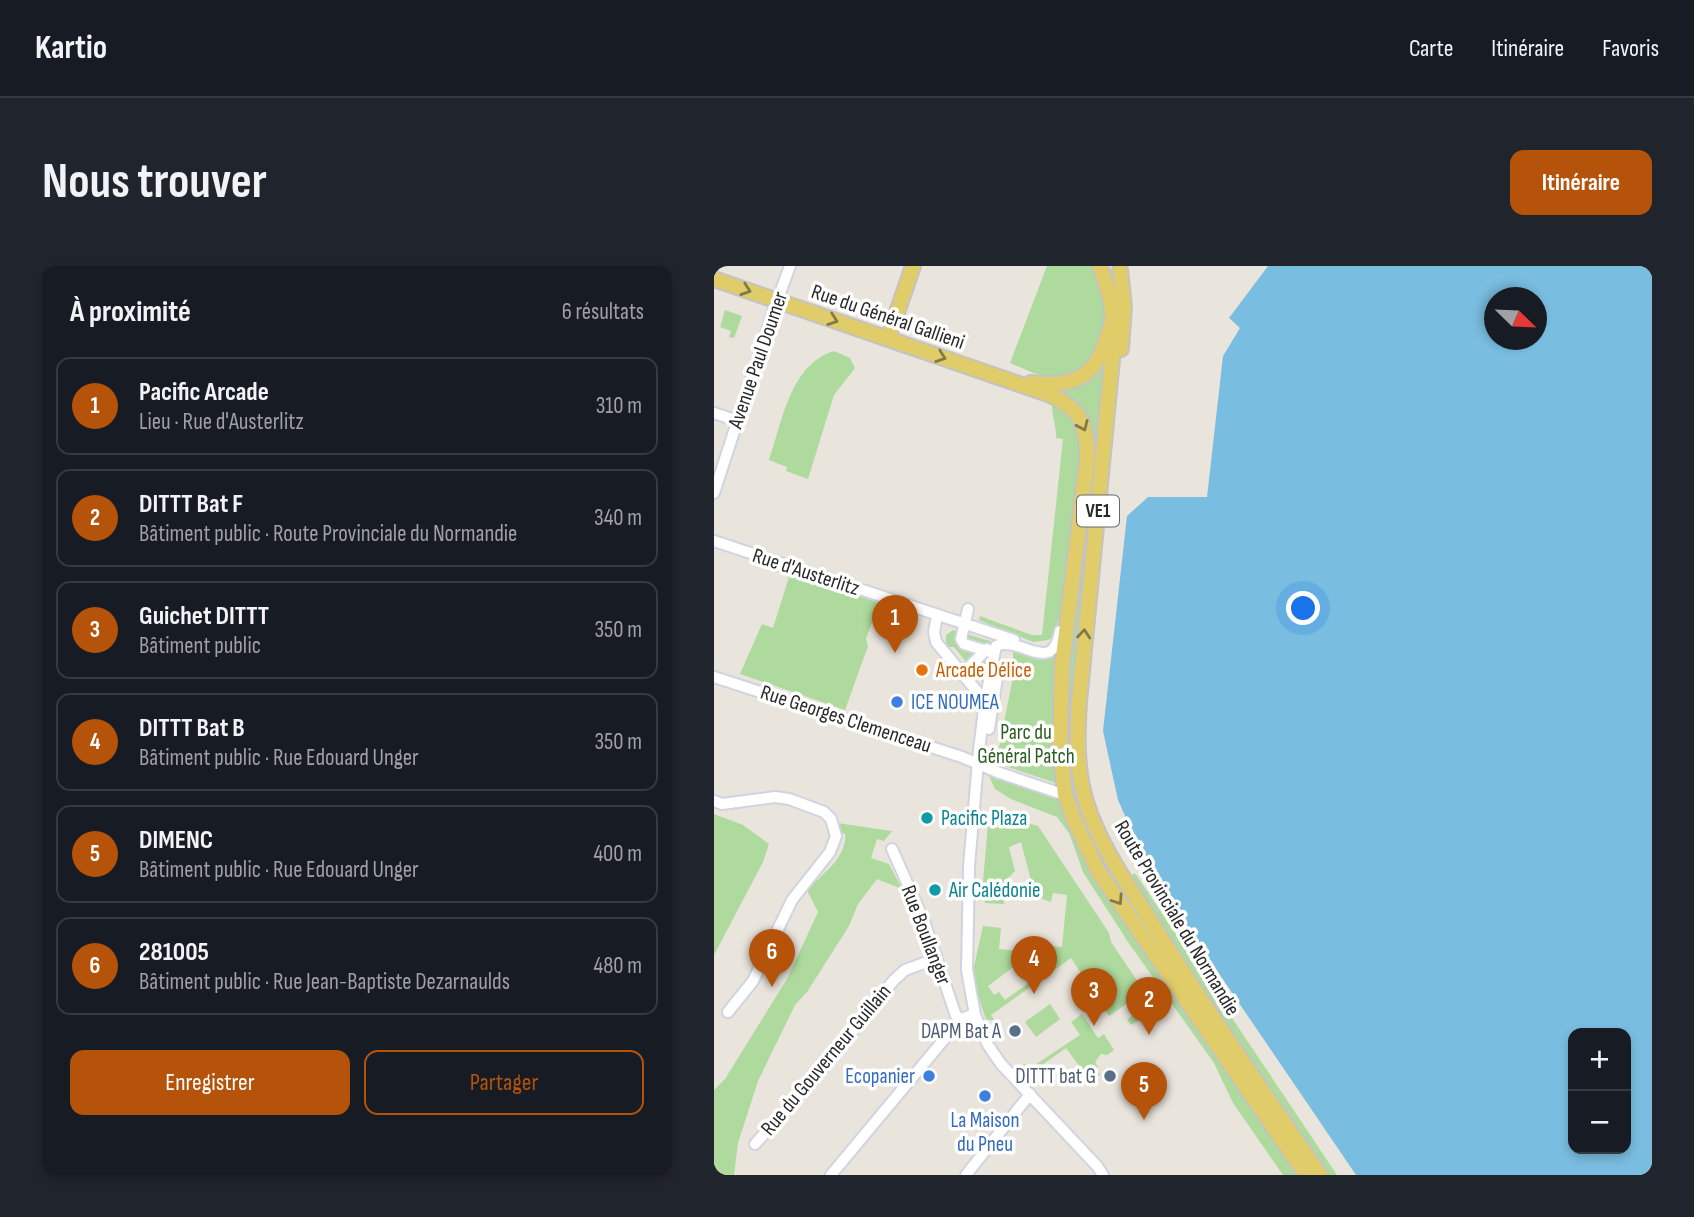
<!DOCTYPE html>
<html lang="fr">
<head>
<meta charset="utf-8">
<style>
  body { margin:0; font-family:"Sofia Sans Condensed",sans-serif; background:#20242c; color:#f1f3f6 }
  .controls { position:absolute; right:21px; bottom:21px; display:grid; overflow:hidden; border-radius:14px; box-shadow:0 4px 10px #0003 }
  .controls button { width:63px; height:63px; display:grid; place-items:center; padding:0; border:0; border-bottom:2px solid #363941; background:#171b24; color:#f1f3f6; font:35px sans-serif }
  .compass { position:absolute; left:770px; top:21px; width:63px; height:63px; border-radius:50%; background:#171b24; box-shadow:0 4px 10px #0003; rotate:113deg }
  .you { position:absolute; left:590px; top:343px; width:24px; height:24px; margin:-18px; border:5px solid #fff; border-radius:50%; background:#1a73e8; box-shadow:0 0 0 10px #1a73e833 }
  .badge { display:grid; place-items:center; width:46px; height:46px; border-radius:50%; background:#b45309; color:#fff; font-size:23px; font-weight:700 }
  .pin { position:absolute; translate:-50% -58px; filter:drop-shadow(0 2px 4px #0008) }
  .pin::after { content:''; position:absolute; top:37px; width:24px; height:21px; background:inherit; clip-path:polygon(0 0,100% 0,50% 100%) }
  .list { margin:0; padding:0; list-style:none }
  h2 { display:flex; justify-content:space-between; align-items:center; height:91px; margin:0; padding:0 28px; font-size:30px }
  h2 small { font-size:23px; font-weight:400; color:#9ea1a6 }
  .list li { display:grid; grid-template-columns:46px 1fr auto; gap:21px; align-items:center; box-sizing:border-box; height:98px; margin:0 14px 14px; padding:0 14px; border:2px solid #363941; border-radius:14px }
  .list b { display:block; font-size:26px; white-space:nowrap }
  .list p { margin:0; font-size:23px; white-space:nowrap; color:#9ea1a6 }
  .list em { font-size:23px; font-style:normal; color:#9ea1a6 }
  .actions { display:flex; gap:14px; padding:21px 28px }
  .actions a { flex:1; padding:16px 0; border:2px solid #b45309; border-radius:14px; text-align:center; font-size:24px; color:#b45309 }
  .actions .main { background:#b45309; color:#fff }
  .map { position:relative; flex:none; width:938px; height:909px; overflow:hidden; border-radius:14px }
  header { display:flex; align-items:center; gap:42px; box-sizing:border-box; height:98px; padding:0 35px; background:#171b24; border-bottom:2px solid #363941 }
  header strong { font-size:33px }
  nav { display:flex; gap:38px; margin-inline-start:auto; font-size:24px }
  .intro { display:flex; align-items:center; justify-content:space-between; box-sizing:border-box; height:168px; padding:0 42px }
  h1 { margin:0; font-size:49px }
  .button { padding:18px 32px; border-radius:14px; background:#b45309; color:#fff; font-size:24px; font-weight:700 }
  main { display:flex; gap:42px; padding:0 42px }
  aside { flex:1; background:#171b24; border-radius:14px; box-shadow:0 4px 10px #0003 }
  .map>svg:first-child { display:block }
</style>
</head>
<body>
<header>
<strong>Kartio</strong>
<nav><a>Carte</a><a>Itinéraire</a><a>Favoris</a></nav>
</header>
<div class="intro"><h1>Nous trouver</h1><a class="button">Itinéraire</a></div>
<main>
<aside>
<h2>À proximité<small>6 résultats</small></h2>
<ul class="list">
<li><span class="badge">1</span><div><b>Pacific Arcade</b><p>Lieu · Rue d'Austerlitz</p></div><em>310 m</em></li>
<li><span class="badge">2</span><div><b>DITTT Bat F</b><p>Bâtiment public · Route Provinciale du Normandie</p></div><em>340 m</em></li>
<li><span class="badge">3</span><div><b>Guichet DITTT</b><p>Bâtiment public</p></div><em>350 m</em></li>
<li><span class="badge">4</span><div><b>DITTT Bat B</b><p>Bâtiment public · Rue Edouard Unger</p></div><em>350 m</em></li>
<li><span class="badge">5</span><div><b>DIMENC</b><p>Bâtiment public · Rue Edouard Unger</p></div><em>400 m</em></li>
<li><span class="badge">6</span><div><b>281005</b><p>Bâtiment public · Rue Jean-Baptiste Dezarnaulds</p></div><em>480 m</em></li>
</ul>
<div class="actions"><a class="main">Enregistrer</a><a>Partager</a></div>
</aside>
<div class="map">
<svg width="938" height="909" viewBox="0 0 938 909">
  <rect width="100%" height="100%" fill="#e9e4dc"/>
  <path fill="#aeda9e" d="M333,0H379C385,14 391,32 391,47C390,74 372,109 342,111C326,112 311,103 296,97Z
    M11,44L28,50L20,72L15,71L17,65L6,61Z
    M120,85L136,92L141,102L120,129L94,213L72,205L73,201L55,194C68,157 76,98 120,85Z
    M394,90L365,523L354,518L351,467L355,391L379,181L362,139L346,124Z
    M339,131L354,142L369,177L354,309L346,349L339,371L334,374L319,376L265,354L266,350L318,369H328L349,173L342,172C343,158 335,145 339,131Z
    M43,293L165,337L152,373L154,380L131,444L26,408L48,358L59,362L75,311L39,295Z
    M239,364L279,376L271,419L240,381H232V369Z
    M299,383L345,384L338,454L342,517L282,497L299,411Z
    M280,507L345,531L356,563L369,589L585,909H569L519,837L500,797L414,676L369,606L355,567L343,551L297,533L281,523L275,510Z
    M0,548L29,559L55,578L49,596L0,689Z
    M293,551L324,560L395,667L397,676L426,719L421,723L437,747L417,759L413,754L425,744L417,731L413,734L415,736L395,750L389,740L393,737L389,732L381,734L368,715L371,713L357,692L277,749L281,755L272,753L264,730L259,705L269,660L287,662L285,683L307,685V700L298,702L274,720L280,729L285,726L291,734L323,711L315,698L333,687L334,680L348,681L353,629L339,627L337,636L316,629L313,624L319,622L307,576L295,581L301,605L289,617L302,628L291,627L290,638L271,637L268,627L274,558Z
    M123,557L178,565L170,575L163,573L157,592L175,598L188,623L163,613L144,638L135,660L93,726L81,739L44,815L24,877L20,909H0V824L11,813L73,713L104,646L91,620L97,613L101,616C114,604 133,588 131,568L124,565Z
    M421,607L623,909H613L414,612Z
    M336,738L346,753L322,771L311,756Z
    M368,748L384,772L390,768L400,784L393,789L387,788L381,796L384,801L382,803L386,809L382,811L384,814L381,816L372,802L369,805L352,782L311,811L306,807L310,797L315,803L366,769L357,756Z"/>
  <path fill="#79bde0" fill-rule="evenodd" d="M554,0H938V909H642L474,662L424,594L427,586L404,534L389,465L413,250L434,231H493L509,90L526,62L515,52ZM780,32H822V74H780ZM859,767H912V883H859Z"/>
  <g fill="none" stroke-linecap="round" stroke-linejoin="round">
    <defs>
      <path id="minor" d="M0,147L24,155
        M0,227L59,46L76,0
        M0,275L300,374
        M254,343L247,373L250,378L280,387
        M223,350L220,366L222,376L271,435
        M346,365C338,411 307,369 282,380L271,435L265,484L255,600L253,704L261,749L274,779L287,798L383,900L389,909
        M248,408L273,383
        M0,411L248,491L283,506L351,529
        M275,463L284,406
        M0,535L8,538L61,531L75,533L110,546L117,553L122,570L116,586L78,634L39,715L14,746
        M178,583L210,655L242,750L247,753
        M41,878L105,807L180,714L191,704L221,693
        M117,909L247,753L261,748
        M252,909L316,828"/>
      <path id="major" d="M406,4L410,40L407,83
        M0,13L334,128C367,142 374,160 373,194L348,399L346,481L351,529L361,556L384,605L592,909
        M398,55V94L365,436C363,469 362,504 372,536C386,581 416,622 441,662C493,746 550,827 606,909
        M174,73L199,0
        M317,117C355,122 381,113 392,74C394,67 398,60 398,53C399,36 391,16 386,0"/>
    </defs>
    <use href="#minor" stroke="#d1d3e0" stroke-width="14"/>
    <use href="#major" stroke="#c3c3c3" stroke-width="18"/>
    <use href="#minor" stroke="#fff" stroke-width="10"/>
    <use href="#major" stroke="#e0cd69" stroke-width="14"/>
  </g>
  <defs><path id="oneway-chevron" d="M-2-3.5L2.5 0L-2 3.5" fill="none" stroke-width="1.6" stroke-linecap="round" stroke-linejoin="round" transform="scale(1.75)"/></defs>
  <g stroke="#847a48">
    <use href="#oneway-chevron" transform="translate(32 24) rotate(19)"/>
    <use href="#oneway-chevron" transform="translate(119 54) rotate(19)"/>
    <use href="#oneway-chevron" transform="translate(227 91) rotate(19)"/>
    <use href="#oneway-chevron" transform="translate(369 160) rotate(66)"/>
    <use href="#oneway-chevron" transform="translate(370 368) rotate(-85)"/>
    <use href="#oneway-chevron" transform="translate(404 634) rotate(56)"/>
  </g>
  <circle fill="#e8710a" stroke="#fff" stroke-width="2.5" cx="208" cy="404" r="7"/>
  <g fill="#3f7fe0" stroke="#fff" stroke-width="2.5">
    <circle cx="183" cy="436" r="7"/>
    <circle cx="215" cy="810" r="7"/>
    <circle cx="271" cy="830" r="7"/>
  </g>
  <g fill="#0f9aa8" stroke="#fff" stroke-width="2.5">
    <circle cx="213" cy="552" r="7"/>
    <circle cx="221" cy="624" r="7"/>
  </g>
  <g fill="#5c6f8a" stroke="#fff" stroke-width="2.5">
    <circle cx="301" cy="765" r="7"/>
    <circle cx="396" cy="810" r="7"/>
  </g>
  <g text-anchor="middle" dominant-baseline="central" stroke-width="7" stroke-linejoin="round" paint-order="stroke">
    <rect fill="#fff" stroke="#686868" stroke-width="2" x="363" y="229.5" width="42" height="31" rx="5"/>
    <g font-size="19" font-weight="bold" fill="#282828">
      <text x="384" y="245">VE1</text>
    </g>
    <g font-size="21" fill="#282828" stroke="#fff">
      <text transform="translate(174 51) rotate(19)">Rue du Général Gallieni</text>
      <text transform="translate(44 94) rotate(-71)">Avenue Paul Doumer</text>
      <text transform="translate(92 306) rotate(18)">Rue d'Austerlitz</text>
      <text transform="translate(132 453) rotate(18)">Rue Georges Clemenceau</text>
      <text transform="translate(463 652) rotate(59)">Route Provinciale du Normandie</text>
      <text transform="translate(212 669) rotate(69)">Rue Boullanger</text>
      <text transform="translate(112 794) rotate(-50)">Rue du Gouverneur Guillain</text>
    </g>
    <g font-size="21" fill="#c56008" stroke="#fff" text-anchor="start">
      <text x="222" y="404">Arcade Délice</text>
    </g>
    <g font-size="21" fill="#366cbe" stroke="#fff" text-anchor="start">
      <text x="197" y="436">ICE NOUMEA</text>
      <text x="201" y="810" text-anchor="end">Ecopanier</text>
      <text x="271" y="854" text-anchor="middle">La Maison<tspan x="271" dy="24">du Pneu</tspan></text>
    </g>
    <g font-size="21" fill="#295d21" stroke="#fff">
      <text x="312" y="466">Parc du<tspan x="312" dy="24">Général Patch</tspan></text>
    </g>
    <g font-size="21" fill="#0d838f" stroke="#fff" text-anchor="start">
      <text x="227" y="552">Pacific Plaza</text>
      <text x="235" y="624">Air Calédonie</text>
    </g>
    <g font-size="21" fill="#4e5e75" stroke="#fff" text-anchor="end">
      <text x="287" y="765">DAPM Bat A</text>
      <text x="382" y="810">DITTT bat G</text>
    </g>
  </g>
</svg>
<div class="controls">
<button>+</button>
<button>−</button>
</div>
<svg class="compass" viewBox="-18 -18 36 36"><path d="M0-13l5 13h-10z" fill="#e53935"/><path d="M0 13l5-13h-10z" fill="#9ea1a6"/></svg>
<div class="you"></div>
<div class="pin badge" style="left:181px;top:387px">1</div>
<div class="pin badge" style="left:435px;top:769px">2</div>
<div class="pin badge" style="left:380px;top:760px">3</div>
<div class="pin badge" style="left:320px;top:728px">4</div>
<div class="pin badge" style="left:430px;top:854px">5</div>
<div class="pin badge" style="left:58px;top:721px">6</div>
</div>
</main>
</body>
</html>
